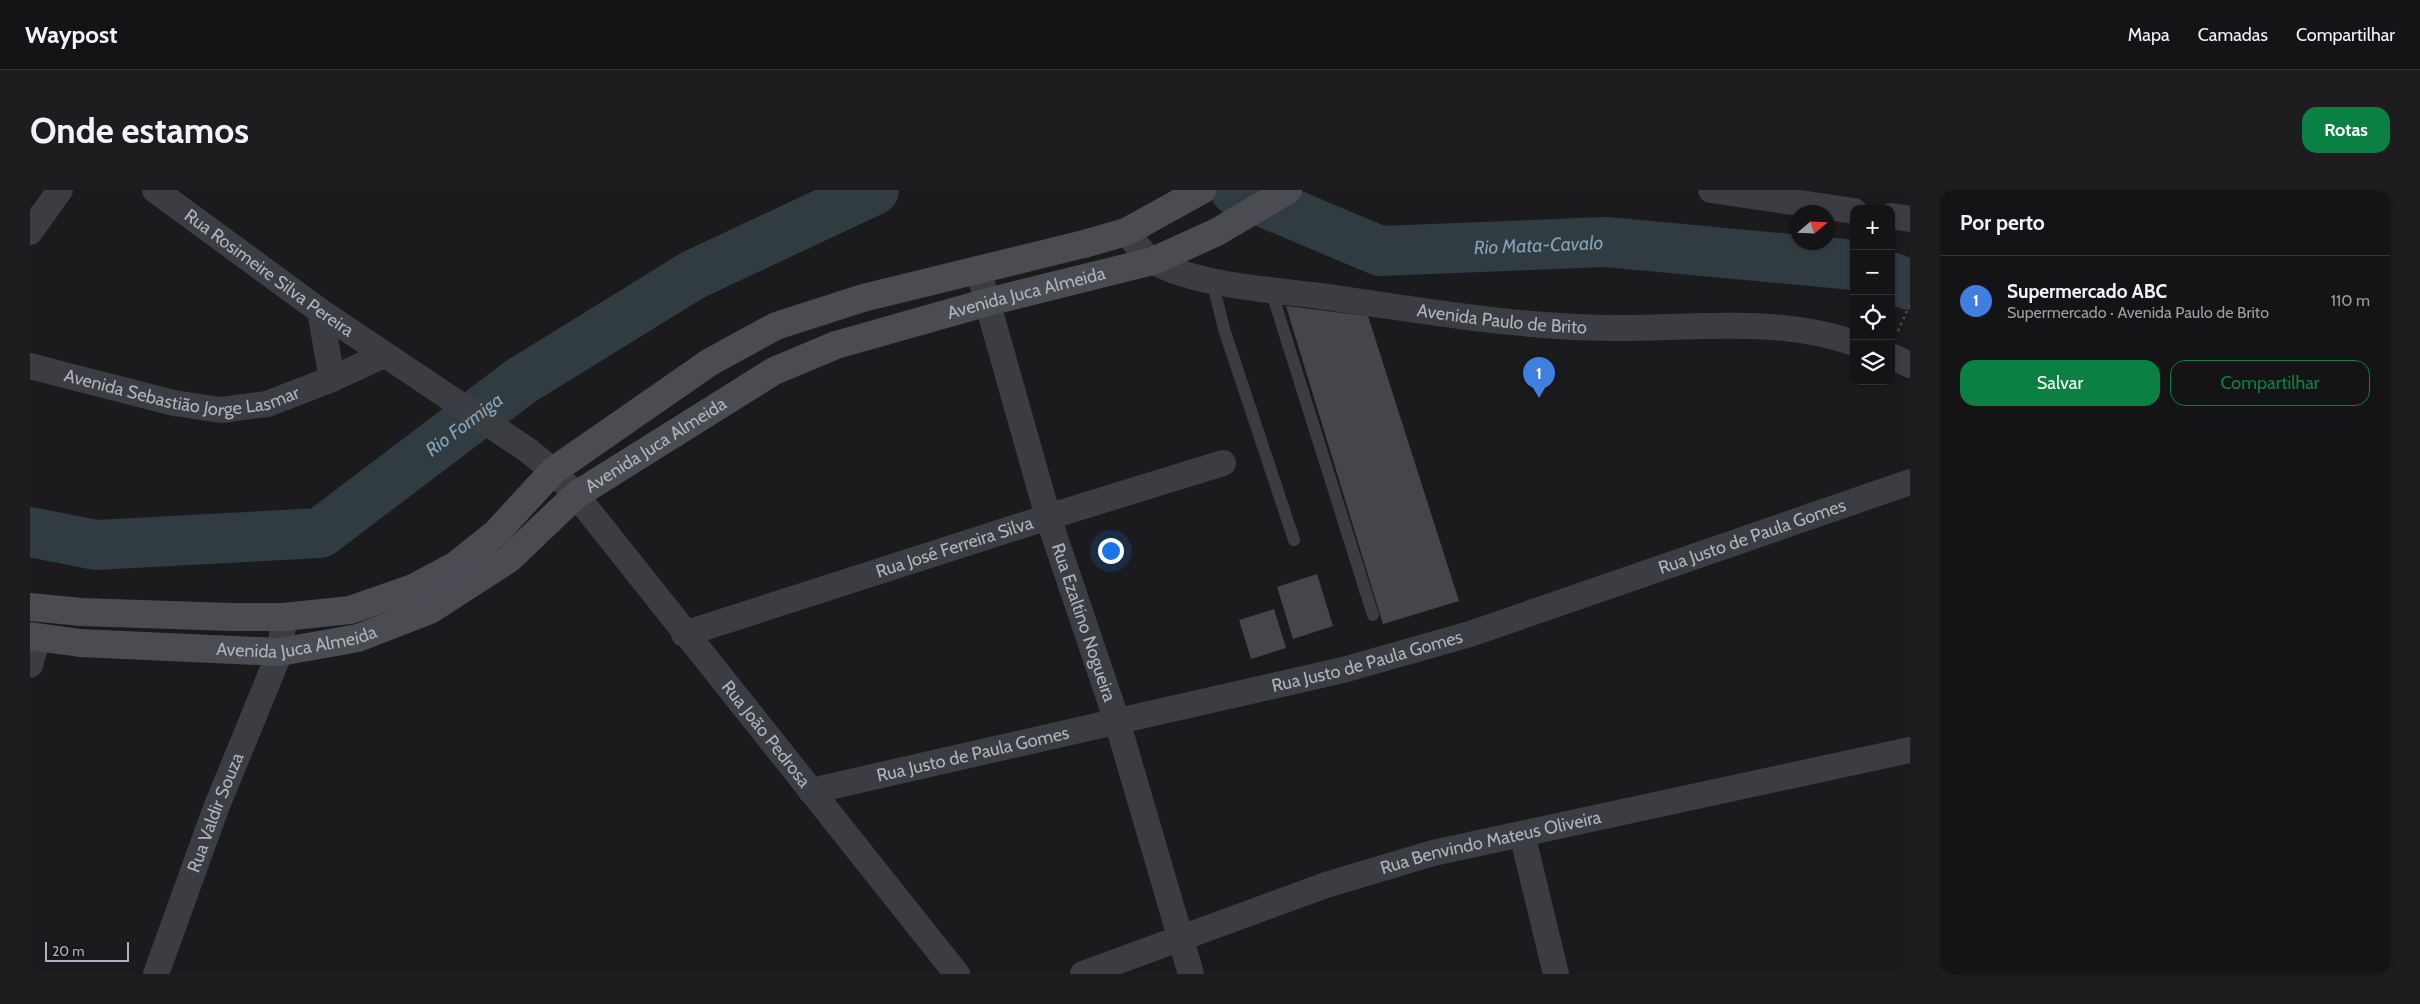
<!DOCTYPE html>
<html lang="pt">
<head>
<meta charset="utf-8">
<style>
  body { margin:0; font-family:Cabin,sans-serif; background:#1d1d1f; color:#f1f3f6 }
  .controls { position:absolute; right:15px; top:15px; display:grid; overflow:hidden; border-radius:10px; box-shadow:0 1px 4px #0004 }
  .controls button { width:45px; height:45px; display:grid; place-items:center; padding:0; border:0; border-bottom:1px solid #333335; background:#141416; color:#f1f3f6; font:25px sans-serif }
  .compass { position:absolute; left:1760px; top:15px; width:45px; height:45px; border-radius:50%; background:#141416; box-shadow:0 1px 4px #0004; rotate:71deg }
  .scale { position:absolute; left:15px; bottom:12px; width:84px; box-sizing:border-box; padding-left:5px; border:2px solid #adb3bc; border-top:0; font-size:14px; line-height:18px; white-space:nowrap; color:#adb3bc; -webkit-text-stroke:4px #161618; paint-order:stroke }
  .you { position:absolute; left:1080px; top:360px; width:18px; height:18px; margin:-12px; border:4px solid #fff; border-radius:50%; background:#1a73e8; box-shadow:0 0 0 8px #1a73e833 }
  .badge { display:grid; place-items:center; width:32px; height:32px; border-radius:50%; background:#0b8043; color:#fff; font-size:16px; font-weight:700 }
  .pin { position:absolute; translate:-50% -41px; filter:drop-shadow(0 1px 2px #0008) }
  .pin::after { content:''; position:absolute; top:26px; width:18px; height:15px; background:inherit; clip-path:polygon(0 0,100% 0,50% 100%) }
  .list { margin:0; padding:0; list-style:none }
  h2 { display:flex; justify-content:space-between; align-items:center; height:65px; margin:0; padding:0 20px; font-size:21px }
  h2 small { font-size:16px; font-weight:400; color:#9d9ea1 }
  .list li { display:grid; grid-template-columns:32px 1fr auto; gap:15px; align-items:center; box-sizing:border-box; height:90px; padding:0 20px; border-top:1px solid #333335 }
  .list b { display:block; font-size:19px; white-space:nowrap }
  .list p { margin:0; font-size:16px; white-space:nowrap; color:#9d9ea1 }
  .list em { font-size:16px; font-style:normal; color:#9d9ea1 }
  .actions { display:flex; gap:10px; padding:15px 20px }
  .actions a { flex:1; padding:11px 0; border:1px solid #0b8043; border-radius:15px; text-align:center; font-size:18px; color:#0b8043 }
  .actions .main { background:#0b8043; color:#fff }
  .icon { flex:none; width:28px; height:28px; fill:none; stroke:currentColor; stroke-width:2; stroke-linecap:round; stroke-linejoin:round }
  .map { position:relative; flex:none; width:1880px; height:784px; overflow:hidden; border-radius:15px }
  header { display:flex; align-items:center; gap:30px; box-sizing:border-box; height:70px; padding:0 25px; background:#141416; border-bottom:1px solid #333335 }
  header strong { font-size:24px }
  nav { display:flex; gap:28px; margin-inline-start:auto; font-size:18px }
  .intro { display:flex; align-items:center; justify-content:space-between; box-sizing:border-box; height:120px; padding:0 30px }
  h1 { margin:0; font-size:35px }
  .button { padding:12px 22px; border-radius:15px; background:#0b8043; color:#fff; font-size:18px; font-weight:700 }
  main { display:flex; gap:30px; padding:0 30px }
  aside { flex:1; background:#141416; border-radius:15px; box-shadow:0 1px 4px #0004 }
  .map>svg:first-child { display:block }
</style>
</head>
<body>
<header>
<strong>Waypost</strong>
<nav><a>Mapa</a><a>Camadas</a><a>Compartilhar</a></nav>
</header>
<div class="intro"><h1>Onde estamos</h1><a class="button">Rotas</a></div>
<main>
<div class="map">
<svg width="1880" height="784" viewBox="0 0 1880 784">
  <rect width="100%" height="100%" fill="#1b1b1d"/>
  <g fill="none" stroke-linecap="round" stroke-linejoin="round">
    <g stroke="#303b42" stroke-width="50">
      <path id="s1" d="M1205,0L1350,61L1576,52L1824,75"/>
      <path d="M1861,87L1880,95"/>
      <path id="s2" d="M0,342L66,355L290,343L491,191L663,85L844,0"/>
    </g>
  </g>
  <path fill="#45464a" d="M1256,116L1338,126L1429,411L1353,434Z
    M1287,384L1303,436L1263,449L1247,397Z
    M1244,419L1256,458L1221,469L1209,430Z"/>
  <g fill="none" stroke-linecap="round" stroke-linejoin="round">
    <path stroke="#424449" stroke-width="3" stroke-dasharray="2.5 4" stroke-linecap="butt" d="M1868,141L1880,114"/>
    <path stroke="#3c3d42" stroke-width="12" d="M1182,90L1194,139L1264,350
      M1241,100L1343,425"/>
    <g stroke="#3c3d42" stroke-width="26">
      <path id="s3" d="M125,0L290,121L499,261L523,281L546,305L927,784"/>
      <path d="M1681,0L1824,21"/>
      <path d="M1861,26L1880,29"/>
      <path d="M0,42L30,0"/>
      <path id="s4" d="M1096,42C1104,51 1114,66 1124,72C1167,95 1242,100 1290,106C1391,120 1493,139 1595,138C1671,138 1750,127 1824,153"/>
      <path id="s5" d="M948,79L1018,327L1087,531L1161,784"/>
      <path d="M1861,166L1880,175"/>
      <path id="s6" d="M0,176L144,213L191,220L237,214L302,189L290,121"/>
      <path d="M302,189L354,165"/>
      <path id="s7" d="M654,444L1018,327L1193,273"/>
      <path d="M0,475L8,447"/>
      <path id="s8" d="M781,601L1313,480L1440,444L1880,292"/>
      <path d="M1492,644L1526,784"/>
      <path id="s9" d="M126,784L186,618L250,462L254,427"/>
      <path id="s10" d="M1053,784L1296,695L1403,663L1880,560"/>
    </g>
    <g stroke="#4a4c52" stroke-width="28">
      <path d="M0,417L51,422L202,427H254L320,420L383,398L426,375L466,343L523,281L680,172L746,136L833,108L1054,54L1096,42L1172,0"/>
      <path id="s11" d="M0,446L50,453L250,462L328,448L400,420L479,369L546,305L744,181L806,155L958,112L1123,71L1187,42L1258,0"/>
    </g>
  </g>
  <g text-anchor="middle" dominant-baseline="central" stroke-width="5" stroke-linejoin="round" paint-order="stroke">
    <g font-size="18" fill="#adb3bc" stroke="#161618">
      <text stroke="none"><textPath href="#s3" startOffset="141">Rua Rosimeire Silva Pereira</textPath></text>
      <text stroke="none"><textPath href="#s11" startOffset="1092">Avenida Juca Almeida</textPath></text>
      <text stroke="none"><textPath href="#s4" startOffset="395">Avenida Paulo de Brito</textPath></text>
      <text stroke="none"><textPath href="#s6" startOffset="156">Avenida Sebastião Jorge Lasmar</textPath></text>
      <text stroke="none"><textPath href="#s11" startOffset="688">Avenida Juca Almeida</textPath></text>
      <text stroke="none"><textPath href="#s8" startOffset="976">Rua Justo de Paula Gomes</textPath></text>
      <text stroke="none"><textPath href="#s7" startOffset="284">Rua José Ferreira Silva</textPath></text>
      <text stroke="none"><textPath href="#s5" startOffset="369">Rua Ezaltino Nogueira</textPath></text>
      <text stroke="none"><textPath href="#s11" startOffset="268">Avenida Juca Almeida</textPath></text>
      <text stroke="none"><textPath href="#s8" startOffset="571">Rua Justo de Paula Gomes</textPath></text>
      <text stroke="none"><textPath href="#s3" startOffset="826">Rua João Pedrosa</textPath></text>
      <text stroke="none"><textPath href="#s8" startOffset="166">Rua Justo de Paula Gomes</textPath></text>
      <text stroke="none"><textPath href="#s9" startOffset="172">Rua Valdir Souza</textPath></text>
      <text stroke="none"><textPath href="#s10" startOffset="429">Rua Benvindo Mateus Oliveira</textPath></text>
    </g>
    <g font-size="19" font-style="italic" fill="#85a2b7" stroke="#161618">
      <text stroke="none"><textPath href="#s1" startOffset="316">Rio Mata-Cavalo</textPath></text>
      <text stroke="none"><textPath href="#s2" startOffset="472">Rio Formiga</textPath></text>
    </g>
  </g>
</svg>
<div class="controls">
<button>+</button>
<button>−</button>
<button><svg class="icon" aria-label="locate" viewBox="0 0 24 24"><circle cx="12" cy="12" r="6"/><path d="M12 2v4M12 18v4M2 12h4M18 12h4"/></svg></button>
<button><svg class="icon" aria-label="layers" viewBox="0 0 24 24"><path d="M12 4l9 5-9 5-9-5zM3 14l9 5 9-5"/></svg></button>
</div>
<svg class="compass" viewBox="-18 -18 36 36"><path d="M0-13l5 13h-10z" fill="#e53935"/><path d="M0 13l5-13h-10z" fill="#9d9ea1"/></svg>
<div class="scale">20 m</div>
<div class="you"></div>
<div class="pin badge" style="left:1509px;top:208px;background:#3f7fe0">1</div>
</div>
<aside>
<h2>Por perto<small></small></h2>
<ul class="list">
<li><span class="badge" style="background:#3f7fe0">1</span><div><b>Supermercado ABC</b><p>Supermercado · Avenida Paulo de Brito</p></div><em>110 m</em></li>
</ul>
<div class="actions"><a class="main">Salvar</a><a>Compartilhar</a></div>
</aside>
</main>
</body>
</html>
